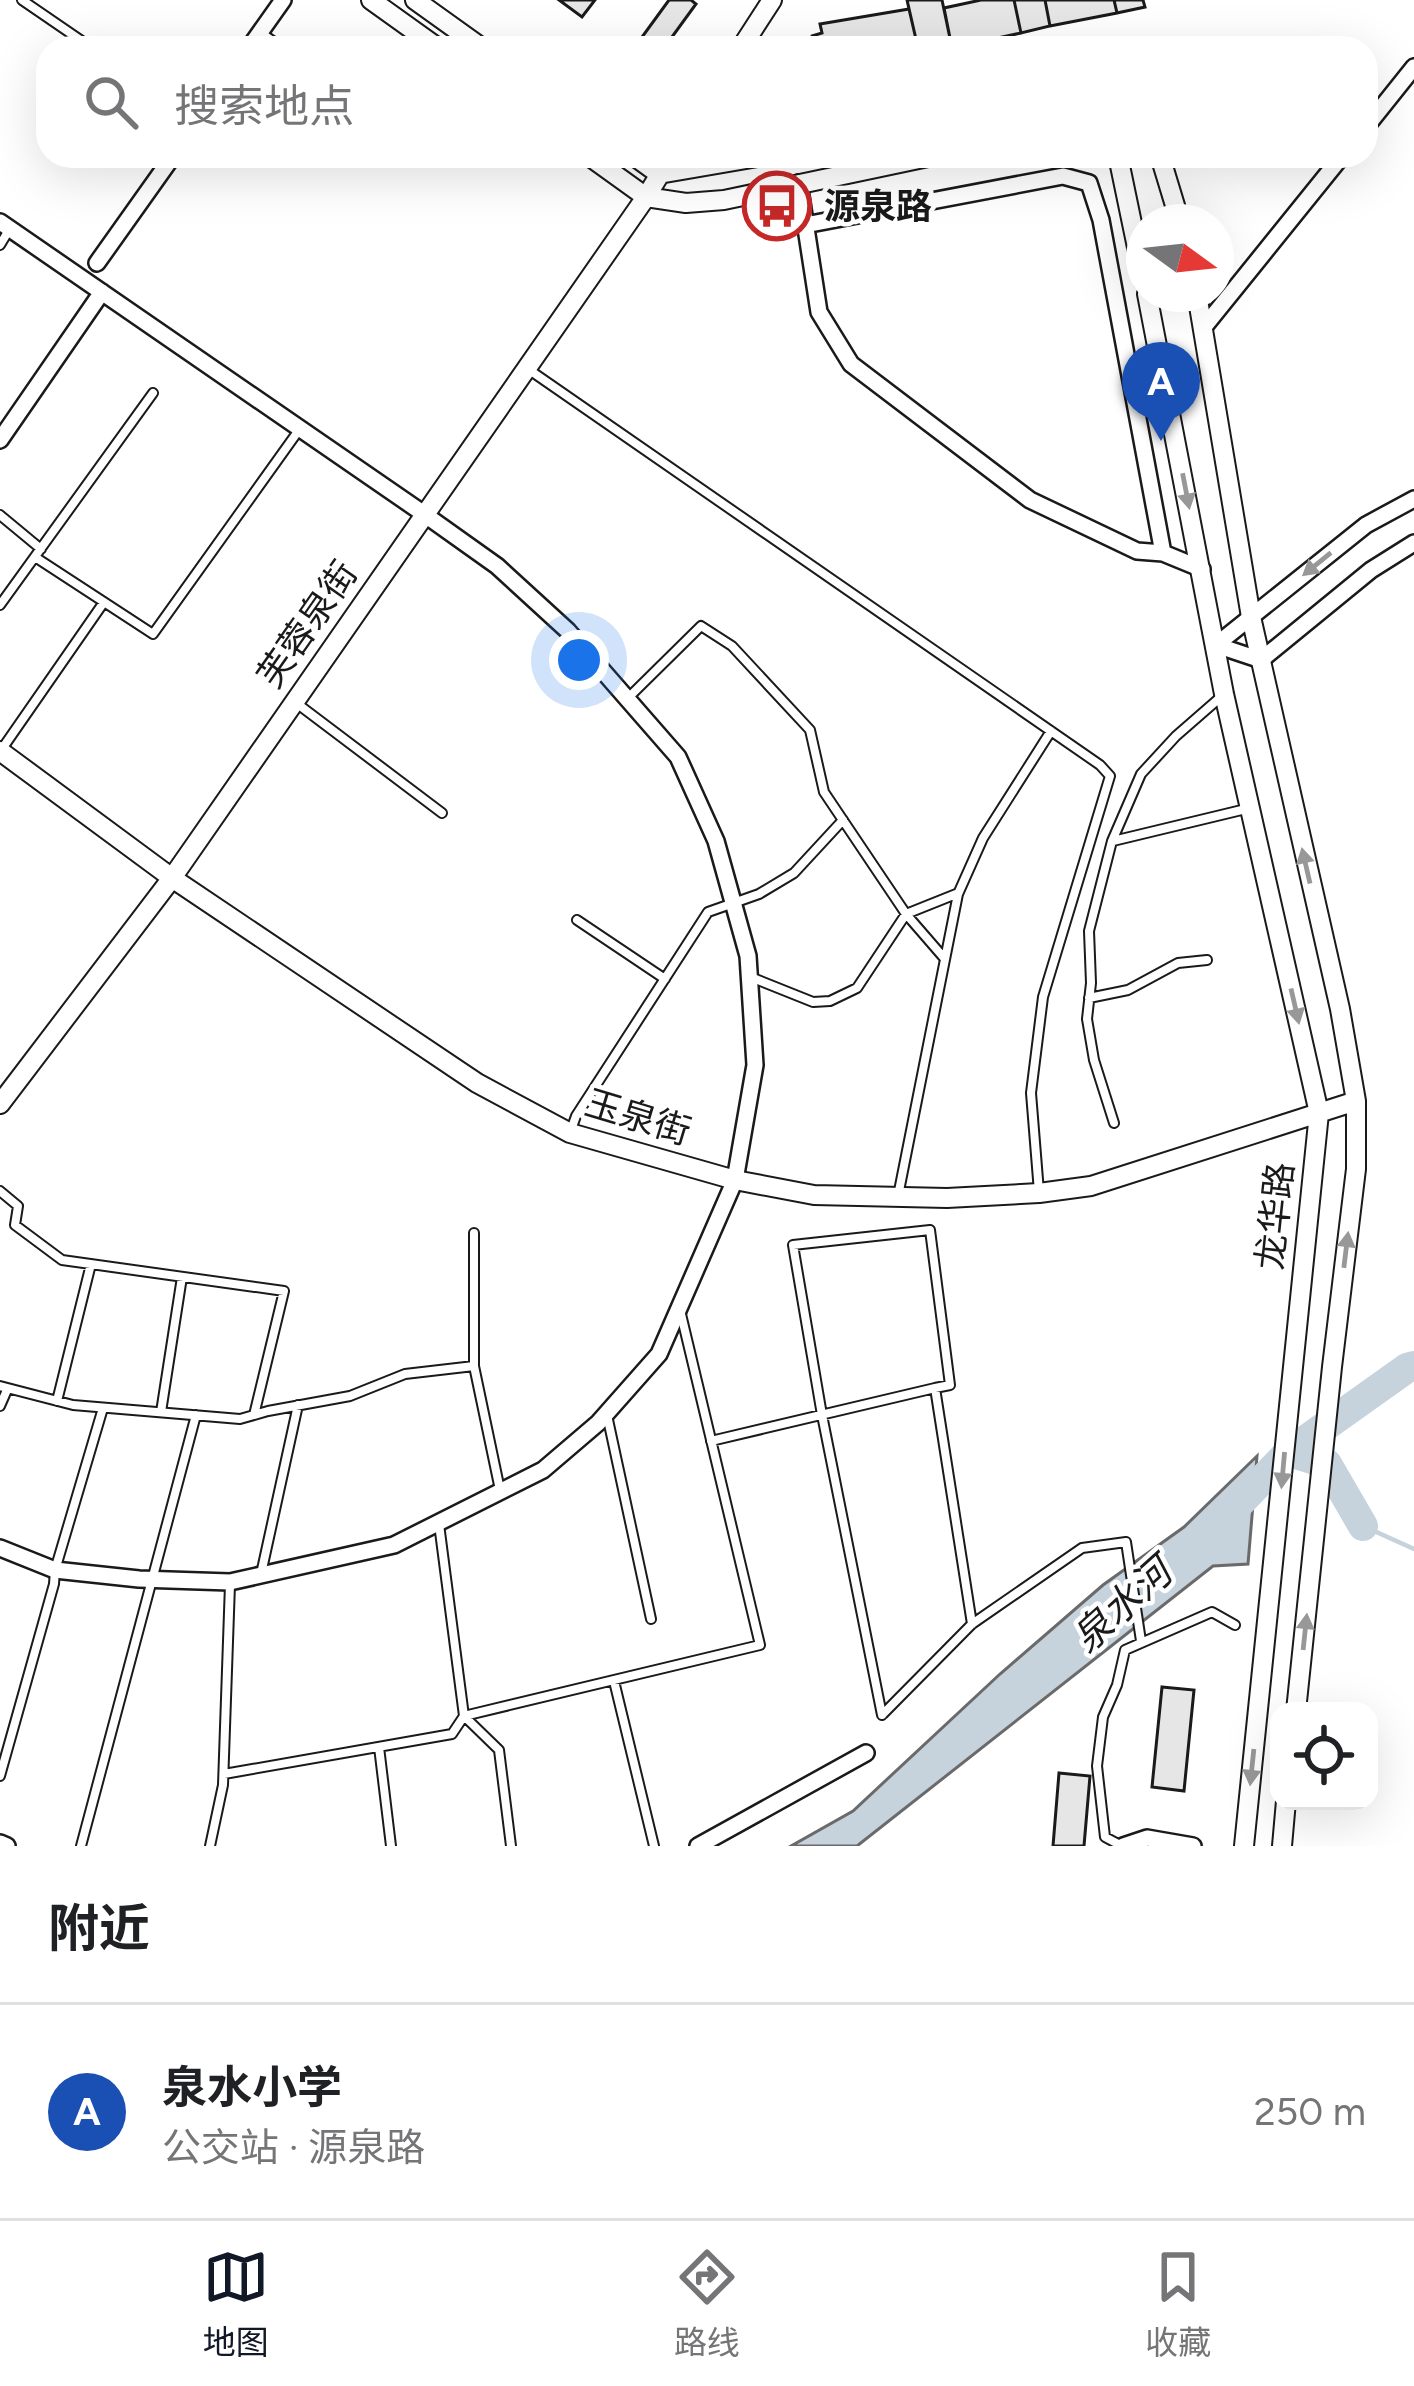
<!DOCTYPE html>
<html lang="zh">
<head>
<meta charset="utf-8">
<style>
  body { margin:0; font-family:Figtree,"Noto Sans SC",sans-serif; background:#f6f6f6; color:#202124 }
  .controls { position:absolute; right:36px; bottom:36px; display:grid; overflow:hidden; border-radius:24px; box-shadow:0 12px 48px #0002 }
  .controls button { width:108px; height:108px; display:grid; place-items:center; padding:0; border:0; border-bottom:3px solid #e0e0e0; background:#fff; color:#202124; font:60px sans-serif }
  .compass { position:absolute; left:1126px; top:204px; width:108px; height:108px; border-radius:50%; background:#fff; box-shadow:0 12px 48px #0002; rotate:105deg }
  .you { position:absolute; left:579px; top:660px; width:42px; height:42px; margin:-30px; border:9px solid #fff; border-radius:50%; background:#1a73e8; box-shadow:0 0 0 18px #1a73e833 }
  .badge { display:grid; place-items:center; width:78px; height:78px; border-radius:50%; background:#111827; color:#fff; font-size:39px; font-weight:700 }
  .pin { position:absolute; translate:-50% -99px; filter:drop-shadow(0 3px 6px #0008) }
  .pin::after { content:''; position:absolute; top:63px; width:42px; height:36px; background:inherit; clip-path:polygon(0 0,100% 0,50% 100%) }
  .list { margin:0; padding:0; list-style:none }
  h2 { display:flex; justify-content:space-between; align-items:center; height:156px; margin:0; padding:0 48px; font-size:51px }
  h2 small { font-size:39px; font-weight:400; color:#757577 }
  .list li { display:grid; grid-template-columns:78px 1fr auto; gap:36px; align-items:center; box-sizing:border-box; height:216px; padding:0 48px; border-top:3px solid #e0e0e0 }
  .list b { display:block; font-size:45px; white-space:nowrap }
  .list p { margin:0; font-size:39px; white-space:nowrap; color:#757577 }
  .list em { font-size:39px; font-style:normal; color:#757577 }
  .icon { flex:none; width:66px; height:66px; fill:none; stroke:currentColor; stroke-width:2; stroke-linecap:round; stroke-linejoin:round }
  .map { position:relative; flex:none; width:1414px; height:1846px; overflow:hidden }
  .search { position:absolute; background:#fff; box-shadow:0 12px 48px #0002; left:36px; right:36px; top:36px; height:132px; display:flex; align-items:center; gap:30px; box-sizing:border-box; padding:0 42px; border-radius:36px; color:#757577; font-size:45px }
  .sheet { height:372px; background:#fff }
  nav { display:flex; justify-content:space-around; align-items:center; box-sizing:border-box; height:168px; border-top:3px solid #e0e0e0; background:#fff; font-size:33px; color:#757577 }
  nav a { display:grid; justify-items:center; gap:6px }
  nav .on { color:#111827 }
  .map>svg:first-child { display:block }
</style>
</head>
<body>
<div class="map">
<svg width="1414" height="1846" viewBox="0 0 1414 1846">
  <rect width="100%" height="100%" fill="#fff"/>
  <path fill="#c6d2dc" stroke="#6a6a6a" stroke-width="3" d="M1257,1456L1248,1564L1213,1566L857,1846H791L853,1811L1000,1674L1103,1585L1184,1527Z"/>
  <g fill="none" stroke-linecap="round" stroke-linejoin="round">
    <path stroke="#c6d2dc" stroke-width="4.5" d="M1363,1526L1414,1549"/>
    <path stroke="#c6d2dc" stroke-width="30" d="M1293,1453L1327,1464L1363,1526
      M1228,1515L1289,1452L1407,1368L1414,1366"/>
  </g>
  <path fill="#e6e6e6" stroke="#1a1a1a" stroke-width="3" d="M559,0H595L582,17Z
    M669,0H691L696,4L664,48H634Z
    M907,0H942L952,48H918Z
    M981,0H1014L1021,33L952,48L944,8Z
    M1014,0H1045L1050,26L1021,33Z
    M1045,0H1114L1117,13L1050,26Z
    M1114,0H1143L1145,7L1117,13Z
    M909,9L918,48H808L812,36L822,33L820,24Z
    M1162,1687L1194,1690L1184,1791L1152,1787Z
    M1059,1773L1090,1776L1084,1846H1053Z"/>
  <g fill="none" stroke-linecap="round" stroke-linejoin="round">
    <defs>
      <path id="service" d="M22,0L92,48
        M261,33L283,48
        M0,245L9,230
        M528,369L1100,765L1110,776L1043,997L1031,1093L1039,1192
        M0,515L41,549
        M35,557L153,634L299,430
        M0,605L153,393
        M628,698L701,626L732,646L810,730L824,792L906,914L945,959
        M295,702L442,813
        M2,749L104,602
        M1113,841L1250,808
        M577,920L665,979
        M753,978L813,1002L830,1001L857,988L906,914L956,894
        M1089,998L1128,990L1178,963L1207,960
        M1114,1123L1094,1060L1087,1019L1091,983L1089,931L1112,841L1141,774L1176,736L1223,695
        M571,1130L576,1116L708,912L759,894L794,873L843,820
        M0,1191L18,1206L15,1225L62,1260L284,1291L254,1415
        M898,1196L958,894L983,838L1051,731
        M474,1233V1366L500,1490
        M0,1386L73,1405L240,1419L268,1411L350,1396L405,1374L474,1366
        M935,1388L972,1624
        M57,1401L91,1264
        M0,1406L7,1390
        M161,1412L182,1277
        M607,1415L651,1619
        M711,1441L935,1388L950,1385L930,1230L793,1245L822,1415L882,1715
        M439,1524L464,1716L499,1750L511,1846
        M261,1574L298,1405
        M614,1681L654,1846
        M883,1714L972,1624L1082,1548L1126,1542L1141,1641
        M379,1747L391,1846
        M224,1774L452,1734L464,1716L760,1645L680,1310
        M0,1776L54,1584L55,1570L103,1408
        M81,1846L196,1415
        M210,1846L223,1785L230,1584
        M1122,1846L1105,1837L1097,1766L1103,1717L1117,1685L1125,1650L1212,1612L1235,1625"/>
      <path id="minor" d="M249,48L283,0
        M1366,127L1414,67
        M799,183L819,312L851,364L1030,500L1137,551L1163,553L1202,569
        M0,222L424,514L497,566L568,631L678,757L716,841L748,956L755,1065L735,1180L659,1354L598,1423L543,1470L394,1545L230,1582L139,1579L55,1570L0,1548
        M805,225L1063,176L1089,183L1101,220L1163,553
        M97,263L173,156
        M1204,327L1342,156
        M0,440L102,292
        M1216,645L1366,525L1414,499
        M1216,645L1261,660L1371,570L1414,543
        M0,1843L7,1846
        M698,1846L866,1753
        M1123,1846L1147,1838L1193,1846"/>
      <path id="tertiary" d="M371,0L438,48
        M415,0L482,48
        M741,48L772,0
        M589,156L646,197L686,203L724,200L933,156
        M634,156L659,174L763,156
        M1118,156L1144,281
        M1160,156L1180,222
        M1147,294L1224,694L1319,1113L1244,1846
        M1197,294L1251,617L1340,1009L1356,1101V1169L1332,1367L1296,1711
        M0,751L172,878L477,1083L570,1133L735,1180L814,1195L947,1198L1039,1193L1091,1186L1356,1101
        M0,1104L172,878L646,197L671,156
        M1282,1846L1286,1801"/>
    </defs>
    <use href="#service" stroke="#1a1a1a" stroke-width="12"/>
    <use href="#minor" stroke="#1a1a1a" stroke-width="20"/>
    <use href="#tertiary" stroke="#1a1a1a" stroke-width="22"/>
    <use href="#service" stroke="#fff" stroke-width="8"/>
    <use href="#minor" stroke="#fff" stroke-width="15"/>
    <use href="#tertiary" stroke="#fff" stroke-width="18"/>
  </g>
  <defs><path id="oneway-solid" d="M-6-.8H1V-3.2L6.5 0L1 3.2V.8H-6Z" transform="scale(3)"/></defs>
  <g fill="#989898">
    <use href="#oneway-solid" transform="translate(1186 491) rotate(79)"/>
    <use href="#oneway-solid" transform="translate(1317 564) rotate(141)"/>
    <use href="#oneway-solid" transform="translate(1306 866) rotate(-103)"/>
    <use href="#oneway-solid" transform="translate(1295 1006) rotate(77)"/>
    <use href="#oneway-solid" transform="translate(1346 1250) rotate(-83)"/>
    <use href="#oneway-solid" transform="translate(1283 1470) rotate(95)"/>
    <use href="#oneway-solid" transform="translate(1305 1632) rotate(-84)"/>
    <use href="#oneway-solid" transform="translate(1252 1767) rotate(96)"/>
  </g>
  <defs>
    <symbol id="bus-ring" viewBox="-11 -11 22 22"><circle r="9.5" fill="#fff" stroke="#c62828" stroke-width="1.5"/><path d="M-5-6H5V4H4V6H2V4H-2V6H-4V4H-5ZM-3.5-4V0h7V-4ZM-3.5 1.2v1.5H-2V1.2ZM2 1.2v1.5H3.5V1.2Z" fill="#c62828"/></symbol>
  </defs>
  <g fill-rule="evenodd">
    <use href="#bus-ring" x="739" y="168" width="76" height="76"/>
  </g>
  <g text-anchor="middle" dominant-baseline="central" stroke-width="9" stroke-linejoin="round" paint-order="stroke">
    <g font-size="36" font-weight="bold" fill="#1a1a1a" stroke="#fff" text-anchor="start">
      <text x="824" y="206">源泉路</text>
    </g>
    <g font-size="36" fill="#1a1a1a" stroke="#fff">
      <text transform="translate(307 624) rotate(-55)">芙蓉泉街</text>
      <text transform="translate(638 1117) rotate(17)">玉泉街</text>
      <text transform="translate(1275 1216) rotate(-84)">龙华路</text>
    </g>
    <g font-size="39" font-style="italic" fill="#1a1a1a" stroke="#fff">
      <text transform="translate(1122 1605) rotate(-42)">泉水河</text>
    </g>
  </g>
</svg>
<div class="controls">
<button><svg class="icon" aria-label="locate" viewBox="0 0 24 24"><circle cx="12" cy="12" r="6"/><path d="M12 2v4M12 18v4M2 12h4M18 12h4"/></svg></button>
</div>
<svg class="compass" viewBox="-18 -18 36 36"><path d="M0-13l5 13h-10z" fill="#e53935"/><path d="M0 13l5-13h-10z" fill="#757577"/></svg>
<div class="you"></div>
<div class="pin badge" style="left:1161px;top:441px;background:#1a4fb4">A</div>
<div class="search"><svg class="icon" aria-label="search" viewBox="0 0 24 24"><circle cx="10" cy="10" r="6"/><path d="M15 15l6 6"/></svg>搜索地点</div>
</div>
<section class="sheet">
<h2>附近<small></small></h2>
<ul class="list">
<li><span class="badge" style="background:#1a4fb4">A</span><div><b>泉水小学</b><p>公交站 · 源泉路</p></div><em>250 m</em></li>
</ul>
</section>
<nav>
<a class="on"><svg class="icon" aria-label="map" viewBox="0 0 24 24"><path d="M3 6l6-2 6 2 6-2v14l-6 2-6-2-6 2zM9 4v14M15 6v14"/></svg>地图</a>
<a><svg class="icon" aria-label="directions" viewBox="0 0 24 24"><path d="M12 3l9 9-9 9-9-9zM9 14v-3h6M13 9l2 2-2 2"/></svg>路线</a>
<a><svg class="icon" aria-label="saved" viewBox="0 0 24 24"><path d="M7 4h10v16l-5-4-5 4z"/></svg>收藏</a>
</nav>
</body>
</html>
